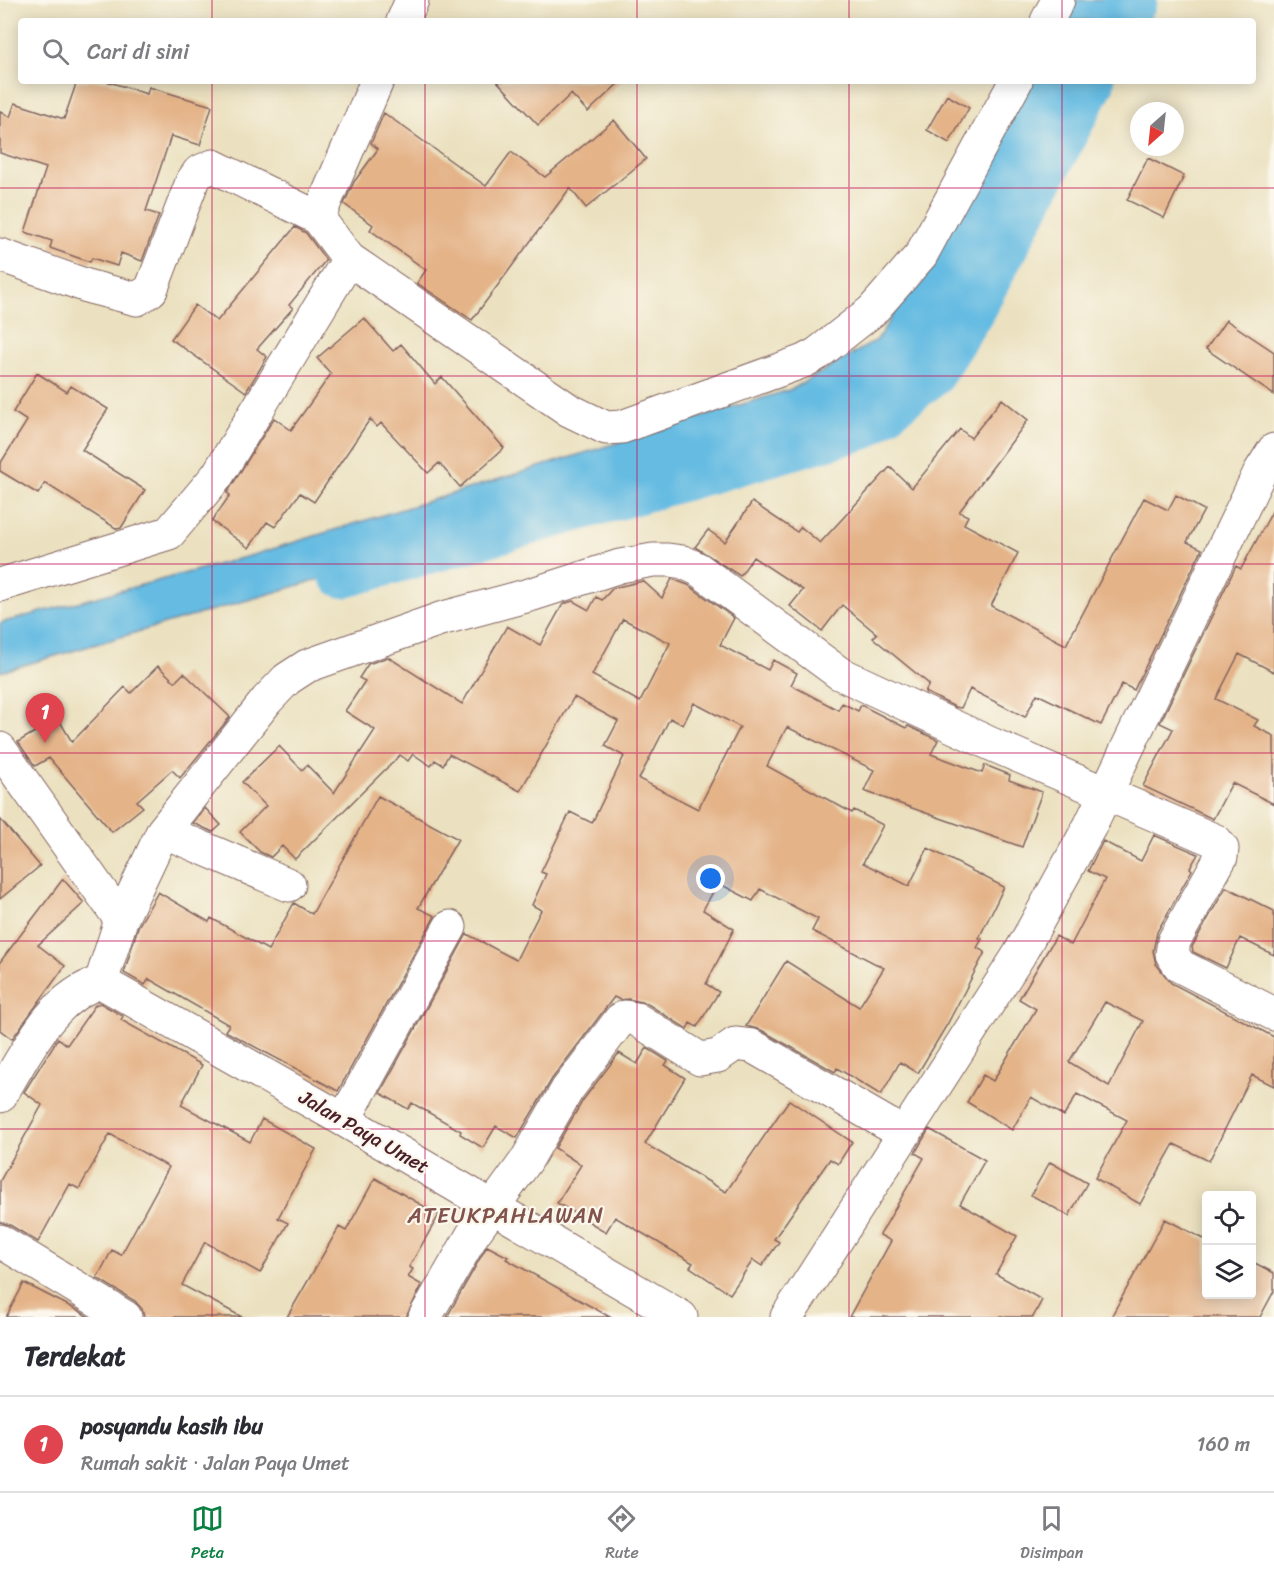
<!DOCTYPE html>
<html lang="id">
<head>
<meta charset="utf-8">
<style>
  body { margin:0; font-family:Sriracha,sans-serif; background:#f2f2f3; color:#2b2b33 }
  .controls { position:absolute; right:18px; bottom:18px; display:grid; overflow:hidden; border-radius:6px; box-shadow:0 3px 15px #0003 }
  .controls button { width:54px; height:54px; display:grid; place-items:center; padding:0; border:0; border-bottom:2px solid #e1e1e2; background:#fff; color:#2b2b33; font:30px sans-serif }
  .compass { position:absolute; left:1130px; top:102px; width:54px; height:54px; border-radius:50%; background:#fff; box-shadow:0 3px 15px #0003; rotate:207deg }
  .you { position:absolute; left:711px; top:879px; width:21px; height:21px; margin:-15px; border:4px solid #fff; border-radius:50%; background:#1a73e8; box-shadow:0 0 0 9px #1a73e833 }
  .badge { display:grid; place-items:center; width:39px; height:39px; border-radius:50%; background:#0b8043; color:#fff; font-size:20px; font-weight:700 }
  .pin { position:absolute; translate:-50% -50px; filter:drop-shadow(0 2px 3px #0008) }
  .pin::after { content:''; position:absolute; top:32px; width:21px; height:18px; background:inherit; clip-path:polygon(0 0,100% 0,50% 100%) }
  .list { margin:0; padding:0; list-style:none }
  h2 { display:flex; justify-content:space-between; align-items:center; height:78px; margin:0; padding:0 24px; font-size:26px }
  h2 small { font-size:20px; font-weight:400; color:#7c7c81 }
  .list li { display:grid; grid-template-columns:39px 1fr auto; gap:18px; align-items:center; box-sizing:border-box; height:96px; padding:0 24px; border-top:2px solid #e1e1e2 }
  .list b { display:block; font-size:22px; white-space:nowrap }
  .list p { margin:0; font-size:20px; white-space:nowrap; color:#7c7c81 }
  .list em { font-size:20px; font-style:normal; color:#7c7c81 }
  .icon { flex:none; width:33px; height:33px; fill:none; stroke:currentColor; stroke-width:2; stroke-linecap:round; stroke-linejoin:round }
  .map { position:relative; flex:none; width:1274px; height:1317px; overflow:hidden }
  .search { position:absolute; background:#fff; box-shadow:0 3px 15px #0003; left:18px; right:18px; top:18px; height:66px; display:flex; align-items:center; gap:15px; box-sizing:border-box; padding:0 21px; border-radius:6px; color:#7c7c81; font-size:22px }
  .sheet { height:174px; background:#fff }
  nav { display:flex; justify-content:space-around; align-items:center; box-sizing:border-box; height:84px; border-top:2px solid #e1e1e2; background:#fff; font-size:16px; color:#7c7c81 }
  nav a { display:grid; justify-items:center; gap:3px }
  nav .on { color:#0b8043 }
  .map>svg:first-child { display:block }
</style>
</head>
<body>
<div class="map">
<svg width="1274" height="1317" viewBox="0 0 1274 1317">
  <rect width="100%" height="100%" fill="#fbf7ec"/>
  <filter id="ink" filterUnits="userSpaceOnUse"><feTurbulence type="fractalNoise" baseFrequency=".0167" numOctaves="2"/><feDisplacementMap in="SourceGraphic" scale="12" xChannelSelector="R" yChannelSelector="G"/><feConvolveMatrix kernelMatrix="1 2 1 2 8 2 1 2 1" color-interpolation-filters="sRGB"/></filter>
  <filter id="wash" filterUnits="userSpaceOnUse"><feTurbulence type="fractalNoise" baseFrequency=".008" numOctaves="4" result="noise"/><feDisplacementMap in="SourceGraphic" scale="24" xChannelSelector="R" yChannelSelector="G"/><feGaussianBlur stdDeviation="1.35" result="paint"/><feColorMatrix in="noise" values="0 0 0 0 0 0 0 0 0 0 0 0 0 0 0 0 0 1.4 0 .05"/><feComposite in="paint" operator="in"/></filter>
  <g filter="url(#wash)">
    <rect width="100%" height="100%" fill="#ebe1c0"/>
    <path fill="#65bbe2" stroke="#586d86" stroke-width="1.5" d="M1067,0H1129L1118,21H1055Z
      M1023,81H1085L977,280L914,368L840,422L754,453L0,672V623L253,555L792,389L877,340L927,260Z"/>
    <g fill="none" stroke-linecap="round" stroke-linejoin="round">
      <path stroke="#65bbe2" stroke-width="52" d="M1120,21L1131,0
        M344,572L862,424L928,373L970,307L1089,81"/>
    </g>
    <g id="blocks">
      <path fill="#e4b388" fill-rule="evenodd" d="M77,81H106L147,94L149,87L212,106L200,145L171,136L146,211L159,215L142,261L121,253L117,266L92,258L90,262L50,248L52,241L25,232L46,168L0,153V111L10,117L15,103L64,119Z
        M497,81H621L588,112L571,94L538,125Z
        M947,95L969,108L949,143L927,130Z
        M384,113L486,186L511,152L545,177L614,120L646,159L586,208L570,188L472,320L417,283L426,270L370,230L373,225L344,204L354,182L378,149L371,143Z
        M1148,158L1184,176L1164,218L1127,200Z
        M295,227L306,233L326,260L289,305L293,308L257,349L267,357L246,392L171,339L195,305L217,321Z
        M364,318L393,351L401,344L435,384L442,377L504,448L460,487L439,463L428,473L381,423L377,427L370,419L314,502L300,493L275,527L267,522L249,548L212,521L230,495L227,493L274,418L291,430L331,374L317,358Z
        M1226,320L1274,352V395L1206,349Z
        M37,373L67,392L71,386L108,409L82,450L145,490L121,528L117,529L45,483L38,494L0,471V464L27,421L13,412Z
        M1002,399L1028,420L959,512L968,516L964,524L1018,553L991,606L1066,645L1144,498L1168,510L1176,495L1204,510L1187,542L1202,549L1134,690L1122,684L1101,725L1037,694L1025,717L970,689L961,708L955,707L925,692L929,684L873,638L877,634L842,605L822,631L790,606L803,590L753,557L740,576L695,547L708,530L725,542L752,502L797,532L801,527L820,543L890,467L912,488L960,429L971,438Z
        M1274,508V672L1239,654L1216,699L1258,720L1254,726L1274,736V804L1232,783L1213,819L1143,786L1173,729L1160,723L1236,566L1241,569Z
        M672,579L688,585L734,618L720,645L768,670L773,660L797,673L791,685L838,710L842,703L858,711L861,705L906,728L908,726L938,740L931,754L982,773L985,765L1010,775L1009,780L1042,792L1022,847L864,791L874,770L787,727L767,766L852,813L854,810L883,825L863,863L909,886L928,848L1004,887L979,938L982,939L977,948L985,952L948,1023L918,1073L900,1062L881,1095L837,1068L835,1072L761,1030L746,1026L786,961L859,1007L884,968L812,931L818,919L760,889L753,901L718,883L703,910L734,929L706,984L719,992L697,1027L690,1023L687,1029L646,1003L628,999L620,1000L614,997L552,1079L517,1138L496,1126L483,1148L460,1134L461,1131L412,1103L408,1109L380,1093L467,934L516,960L541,910L532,905L546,874L541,872L570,812L592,823L624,756L605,746L618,721L574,697L520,791L449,754L443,765L435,760L431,766L413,754L408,761L400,755L295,859L282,846L271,857L260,852L240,832L266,806L242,782L279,746L302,770L307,765L334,793L375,730L345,711L365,681L359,678L368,664L388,657L462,704L507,626L540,645L563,604L573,601L589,610L596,597L602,600L613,588L643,581L662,598ZM623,619L670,643L640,702L592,675ZM694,703L740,727L698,809L639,779L670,718L683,725Z
        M158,666L175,682L184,673L230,717L180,778L172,770L137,801L143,807L112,832L49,758L35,766L18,742L58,718L72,742L125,687L131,693Z
        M378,796L458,839L418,908L435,916L338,1091L225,1031L229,1025L149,979L145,985L124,973L138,927L158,892L209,922L211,918L268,950L294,903L312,914Z
        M205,808L221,825L213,832L193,823Z
        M0,819L40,866L0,899Z
        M1154,835L1198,854L1190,868L1192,870L1157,932L1153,951L1156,964L1171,983L1274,1037V1086L1252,1075L1209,1161L1174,1144L1140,1204L1095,1178L1127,1120L1077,1094L1064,1116L1031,1097L1012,1130L967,1102L983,1075L993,1081L1036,1009L1019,999L1056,936L1071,945L1105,879L1088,871L1103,841L1141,861ZM1105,1002L1143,1021L1109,1086L1069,1062Z
        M63,879L84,903L38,945L65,966L12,1039L0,1030V962Z
        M1226,887L1274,911V955L1240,938L1226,968L1193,952L1192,947Z
        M100,1003L123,1016L121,1020L202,1065L181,1105L250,1142L262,1119L316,1149L278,1218L288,1223L260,1273L205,1242L182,1285L242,1317H144L142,1309L135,1301L97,1278L112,1250L121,1255L169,1167L110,1134L79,1189L70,1184L38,1242L10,1225L0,1222V1181L42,1105L24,1092L58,1038L67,1045L95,1005Z
        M647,1048L668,1061L665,1065L685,1078L645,1144L726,1192L789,1100L852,1142L838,1164L830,1159L774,1239L779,1242L762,1266L753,1260L730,1294L690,1267L693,1263L615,1217L606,1232L557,1203L581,1165L555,1148L583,1100L619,1053L637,1064Z
        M929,1129L985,1160L960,1204L1017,1236L996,1274L1042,1300L1033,1317H849L891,1241L880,1235L924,1158L915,1153Z
        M1050,1162L1087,1183L1069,1216L1031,1195Z
        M375,1178L439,1215L409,1267L413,1269L408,1277L422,1285L406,1317H287L339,1227L346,1231Z
        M1165,1219L1206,1240V1294H1251V1261L1274,1273V1291L1260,1317H1111Z
        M487,1246L508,1257L506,1259L610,1317H447Z
        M24,1283L79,1311L89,1317H6Z"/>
    </g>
  </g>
  <g filter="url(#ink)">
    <use href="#blocks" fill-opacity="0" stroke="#82635f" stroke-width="1.5"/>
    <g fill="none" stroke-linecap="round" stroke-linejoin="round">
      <defs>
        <path id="minor" d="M403,21L412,0
          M1047,21L1058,0
          M0,255L90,287L137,299L151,290L192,182L199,172L213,166L318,218
          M349,259L569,410L606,428L622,427L804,361L817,354L872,311L921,255L1016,81
          M0,585L169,533L217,476L349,259L318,218L377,81
          M0,749L121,920L101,982L344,1120L681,1317
          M163,831L289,885
          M121,920L163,831L267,700L287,679L307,666L440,619L533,594L620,566L653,560H668L683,562L698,569L839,673L991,744L1216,841L1222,849L1221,857L1174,941L1172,954L1180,966L1274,1014
          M0,1096C26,1054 50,997 101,982
          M344,1120L450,927
          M0,1241L125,1317
          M425,1317L473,1234L526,1161L567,1090L620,1020L625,1017L636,1019L700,1059L718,1056L735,1044L752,1046L903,1133
          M787,1317L1019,955L1090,826L1260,472L1274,450"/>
      </defs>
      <use href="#minor" stroke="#82635f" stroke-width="35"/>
      <use href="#minor" stroke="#fff" stroke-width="33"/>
    </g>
  </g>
  <path fill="none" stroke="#c2185b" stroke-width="1.5" stroke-opacity="0.55" d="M212,0V21M425,0V21M637,0V21M849,0V21M1062,0V21M212,81V1317M425,81V1317M637,81V1317M849,81V1317M1062,81V1317M0,188H1274M0,376H1274M0,564H1274M0,753H1274M0,941H1274M0,1129H1274"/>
  <g text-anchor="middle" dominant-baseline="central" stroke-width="4.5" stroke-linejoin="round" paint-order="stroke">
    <g font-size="20" fill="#4a1f2b" stroke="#fbf7ec">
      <text transform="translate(364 1132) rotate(30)">Jalan Paya Umet</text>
    </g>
    <g font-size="22" letter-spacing="1.5" fill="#80534c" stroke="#fbf7ec">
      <text x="506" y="1215">ATEUKPAHLAWAN</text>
    </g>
  </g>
</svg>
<div class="controls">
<button><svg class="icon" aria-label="locate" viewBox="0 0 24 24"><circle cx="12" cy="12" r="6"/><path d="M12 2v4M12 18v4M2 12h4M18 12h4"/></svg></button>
<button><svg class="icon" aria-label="layers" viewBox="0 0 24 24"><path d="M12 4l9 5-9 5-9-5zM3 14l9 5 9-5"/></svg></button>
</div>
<svg class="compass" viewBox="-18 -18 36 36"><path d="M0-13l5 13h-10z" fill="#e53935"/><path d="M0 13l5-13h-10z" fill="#7c7c81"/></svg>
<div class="you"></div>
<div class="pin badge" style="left:45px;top:743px;background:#e0444e">1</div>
<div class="search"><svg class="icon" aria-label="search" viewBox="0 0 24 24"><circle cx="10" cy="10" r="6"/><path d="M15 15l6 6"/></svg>Cari di sini</div>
</div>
<section class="sheet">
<h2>Terdekat<small></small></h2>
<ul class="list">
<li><span class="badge" style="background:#e0444e">1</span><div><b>posyandu kasih ibu</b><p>Rumah sakit · Jalan Paya Umet</p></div><em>160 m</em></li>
</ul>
</section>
<nav>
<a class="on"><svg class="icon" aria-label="map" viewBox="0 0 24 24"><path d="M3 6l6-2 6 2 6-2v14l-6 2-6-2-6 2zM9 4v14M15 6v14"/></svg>Peta</a>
<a><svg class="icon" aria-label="directions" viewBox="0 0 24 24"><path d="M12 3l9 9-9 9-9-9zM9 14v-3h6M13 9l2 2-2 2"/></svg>Rute</a>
<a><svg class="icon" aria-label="saved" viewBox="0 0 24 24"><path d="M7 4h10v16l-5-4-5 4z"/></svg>Disimpan</a>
</nav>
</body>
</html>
